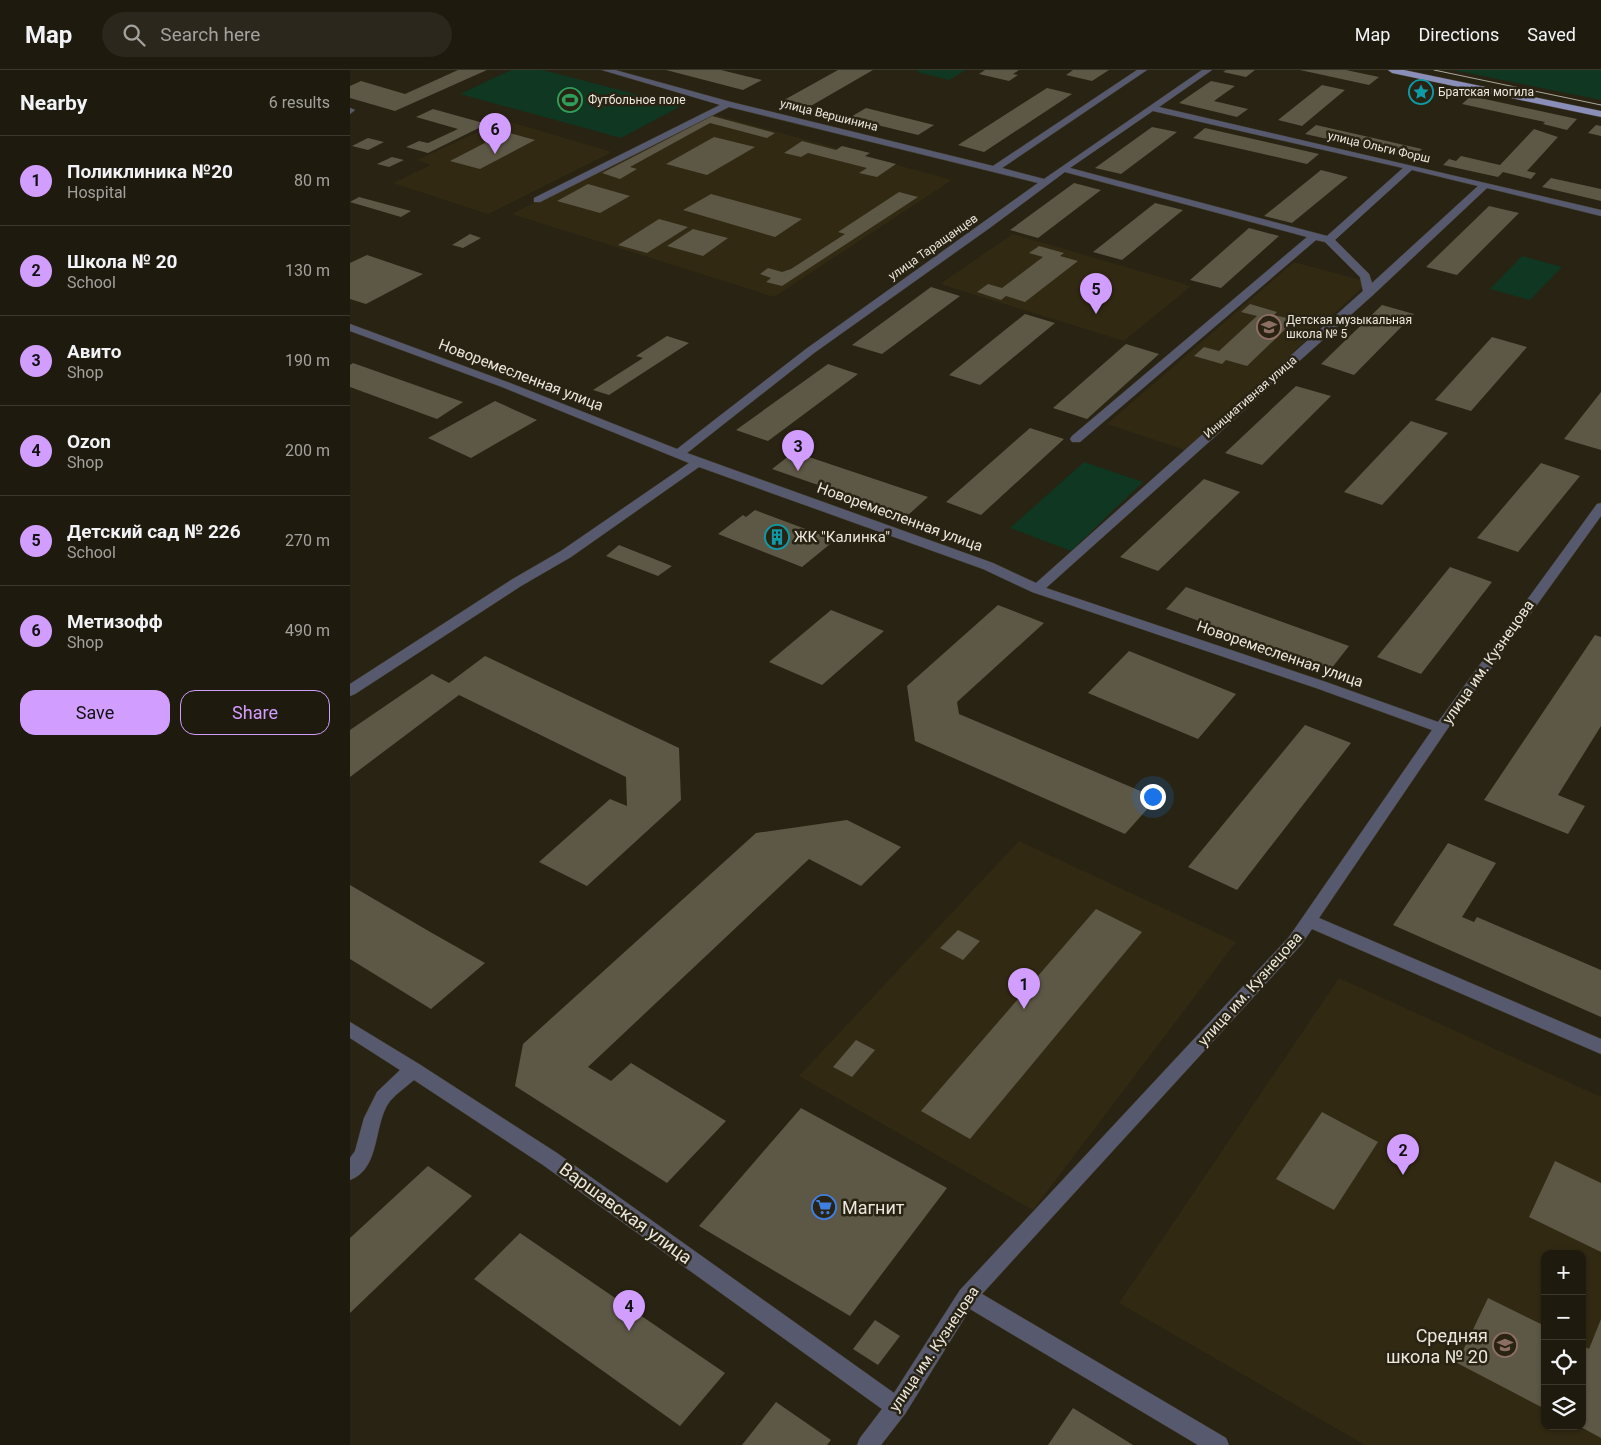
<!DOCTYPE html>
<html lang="en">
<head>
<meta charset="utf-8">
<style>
  body { margin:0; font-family:Roboto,sans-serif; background:#2c271c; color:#f1f3f6 }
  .controls { position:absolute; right:15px; bottom:15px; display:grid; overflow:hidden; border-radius:10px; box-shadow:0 1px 4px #0004 }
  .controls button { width:45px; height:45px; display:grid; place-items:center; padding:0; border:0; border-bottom:1px solid #3c382e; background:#1f1a0e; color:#f1f3f6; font:25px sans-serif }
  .you { position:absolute; left:802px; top:726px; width:18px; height:18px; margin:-12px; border:4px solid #fff; border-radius:50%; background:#1a73e8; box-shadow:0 0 0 8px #1a73e833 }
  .badge { display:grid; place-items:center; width:32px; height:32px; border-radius:50%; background:#d19dfe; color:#111; font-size:16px; font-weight:700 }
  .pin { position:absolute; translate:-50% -41px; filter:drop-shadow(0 1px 2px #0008) }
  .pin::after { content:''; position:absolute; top:26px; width:18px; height:15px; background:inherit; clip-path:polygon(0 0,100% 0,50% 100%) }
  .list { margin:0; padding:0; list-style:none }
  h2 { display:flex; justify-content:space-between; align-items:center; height:65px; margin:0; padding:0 20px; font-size:21px }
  h2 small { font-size:16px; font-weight:400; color:#a1a19e }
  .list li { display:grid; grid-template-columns:32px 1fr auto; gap:15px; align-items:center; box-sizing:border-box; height:90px; padding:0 20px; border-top:1px solid #3c382e }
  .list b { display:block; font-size:19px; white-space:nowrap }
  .list p { margin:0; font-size:16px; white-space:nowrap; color:#a1a19e }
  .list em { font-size:16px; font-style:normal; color:#a1a19e }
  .actions { display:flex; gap:10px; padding:15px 20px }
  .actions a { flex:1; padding:11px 0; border:1px solid #d19dfe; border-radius:15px; text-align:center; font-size:18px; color:#d19dfe }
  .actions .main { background:#d19dfe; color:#111 }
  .icon { flex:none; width:28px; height:28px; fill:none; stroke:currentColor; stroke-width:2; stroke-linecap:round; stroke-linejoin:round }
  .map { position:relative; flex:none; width:1251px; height:1375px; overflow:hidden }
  header { display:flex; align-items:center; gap:30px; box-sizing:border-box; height:70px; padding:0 25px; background:#1f1a0e; border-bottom:1px solid #3c382e }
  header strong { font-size:24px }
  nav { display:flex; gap:28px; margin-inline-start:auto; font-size:18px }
  .search { width:350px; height:45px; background:#2c271c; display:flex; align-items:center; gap:12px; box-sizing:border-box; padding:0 18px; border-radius:28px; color:#a1a19e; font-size:19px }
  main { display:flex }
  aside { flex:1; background:#1f1a0e }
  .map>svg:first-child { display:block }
</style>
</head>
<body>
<header>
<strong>Map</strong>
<div class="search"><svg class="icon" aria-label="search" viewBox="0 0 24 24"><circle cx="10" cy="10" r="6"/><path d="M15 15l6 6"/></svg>Search here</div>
<nav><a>Map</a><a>Directions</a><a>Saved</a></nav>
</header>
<main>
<aside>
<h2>Nearby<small>6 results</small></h2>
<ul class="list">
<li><span class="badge">1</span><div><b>Поликлиника №20</b><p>Hospital</p></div><em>80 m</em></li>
<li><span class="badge">2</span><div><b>Школа № 20</b><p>School</p></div><em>130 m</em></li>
<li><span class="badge">3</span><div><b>Авито</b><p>Shop</p></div><em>190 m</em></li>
<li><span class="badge">4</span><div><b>Ozon</b><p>Shop</p></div><em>200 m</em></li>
<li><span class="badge">5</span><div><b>Детский сад № 226</b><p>School</p></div><em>270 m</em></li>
<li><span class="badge">6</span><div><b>Метизофф</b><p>Shop</p></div><em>490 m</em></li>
</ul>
<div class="actions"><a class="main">Save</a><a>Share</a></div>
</aside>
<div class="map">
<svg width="1251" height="1375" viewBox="0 0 1251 1375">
  <rect width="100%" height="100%" fill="#292313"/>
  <path fill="#312912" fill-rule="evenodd" d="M362,44L602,110L424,227L162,144Z
    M154,50L262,82L138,144L43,113L81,95L67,90Z
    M663,164L841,216L774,271L590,214Z
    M944,192L1018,212L838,381L757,354Z
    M669,771L886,872L683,1140L449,1006Z
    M989,908L1251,1027V1375H1015L769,1233ZM1195,1184H1232V1356H1195Z"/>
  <path fill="#0f3721" d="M161,0H193L331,36L271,68L110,24Z
    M569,0H616L599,10L566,2Z
    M1103,0H1251V30Z
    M1172,186L1212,197L1180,230L1140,219Z
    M734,392L793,412L721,481L660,458Z"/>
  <path fill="#5d5745" d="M108,0H137L45,41L0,28V16L11,11L55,24Z
    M316,0H371L412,10L393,20Z
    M488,0H523L459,37L434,30Z
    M635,0H669L663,4L668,5L659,11L629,4Z
    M723,0H759L742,11L716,5Z
    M876,0H905L896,7L873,2Z
    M950,0H996L1029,7L1019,15Z
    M861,11L885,16L864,31L898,39L887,47L829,33Z
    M972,15L995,20L952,56L928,50Z
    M697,18L722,24L634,82L608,75Z
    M1121,26L1227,49L1217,60L1193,54L1195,52L1112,34Z
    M516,38L584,55L568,65L499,48Z
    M83,39L137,54L78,83L56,77L69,71L78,73L108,59L66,47Z
    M362,46L425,63L417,68L360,53L280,97L287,99L270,109L252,103Z
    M966,55L1072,79L1062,88L955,64Z
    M1246,55L1251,56V66L1238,63Z
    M802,57L827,62L771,104L745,98Z
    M855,58L969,84L957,94L843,68Z
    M1184,59L1208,67L1177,101L1186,103L1181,109L1153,102L1148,107L1093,95L1099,89L1106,91L1111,86L1150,95Z
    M156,62L185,70L130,99L100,91Z
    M364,67L405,77L357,105L316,94Z
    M18,68L34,72L18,80L2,76Z
    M452,71L486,80L492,76L520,83L515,86L546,94L527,107L509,103L517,98L458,83L451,87L434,83Z
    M42,87L54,90L39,97L27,94Z
    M971,100L998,107L942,153L914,146Z
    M1201,108L1251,119V131L1192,117Z
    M724,113L751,120L688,168L660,160Z
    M238,114L280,126L250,143L207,131Z
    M549,122L568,127L432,216L416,212L421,208L410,204L418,198L432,202L441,199L495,164L488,162Z
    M361,124L452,149L425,167L333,140Z
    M9,127L61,141L51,147L0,132Z
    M805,133L833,140L772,190L743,182Z
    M1139,136L1169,143L1107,205L1076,197Z
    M309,149L338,157L297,183L268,175Z
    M899,158L929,166L871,218L840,210Z
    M343,159L378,168L353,186L317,176Z
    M120,164L131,168L113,178L102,175Z
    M689,176L714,183L710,186L728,191L675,232L656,226L651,230L627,222L638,214L652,218L693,187L679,183Z
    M17,185L73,204L16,234L0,229V193Z
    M581,217L610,226L532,284L502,275Z
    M900,234L927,242L924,245L945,250L897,296L876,290L872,294L844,286L854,277L869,281L907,246L891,242Z
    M1032,235L1064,244L1004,305L971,294Z
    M675,244L705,253L630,315L599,305Z
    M317,266L339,273L259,325L243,320L293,288L286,286Z
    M1142,267L1177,277L1121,341L1085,330Z
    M776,274L809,284L737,349L703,338Z
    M3,293L113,332L87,349L0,317V295Z
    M478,294L508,304L418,371L386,360Z
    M946,316L981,326L912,395L875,383Z
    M1251,322V380L1214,369Z
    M145,331L187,350L121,388L78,368Z
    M1061,351L1098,363L1032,435L994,422Z
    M680,358L714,369L631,445L596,432Z
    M444,382L578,427L557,446L422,399Z
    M1191,393L1230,406L1168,482L1127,468Z
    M854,409L890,422L808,501L770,487Z
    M405,440L485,470L452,497L368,464L393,445L396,447Z
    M269,475L322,496L308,506L256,486Z
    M1100,497L1142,512L1071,604L1027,587Z
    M836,517L999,576L981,599L816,539Z
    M648,535L694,553L607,632L609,644L807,728L775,764L565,671L557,616Z
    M481,540L534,561L472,615L419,592Z
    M1245,565L1251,567V656L1208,725L1235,736L1218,764L1134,730Z
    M779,581L886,624L848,669L738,623Z
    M135,586L329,678L331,730L237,816L189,792L260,729L277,736L276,707L109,625L0,707V660L82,604L99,613Z
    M955,655L1001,673L887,820L838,797Z
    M497,750L551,777L511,816L459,789L238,997L261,1011L281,993L376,1051L317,1113L165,1016L173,974L406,763Z
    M1098,773L1146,793L1112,847L1124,852L1127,847L1251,900V947L1043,855Z
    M0,815L82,863L135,893L81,939L0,889Z
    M746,839L792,862L620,1069L571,1041Z
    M608,860L630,871L613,890L590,878Z
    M506,970L525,980L502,1007L483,997Z
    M451,1038L597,1118L500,1246L349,1156Z
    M972,1042L1028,1072L984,1140L926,1109Z
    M1205,1091L1251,1113V1182L1179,1147Z
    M78,1096L122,1126L0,1243V1168Z
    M170,1163L375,1303L330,1356L124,1209Z
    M1138,1228L1195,1256V1339L1107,1293Z
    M1251,1249V1368L1229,1356H1232V1275L1239,1279Z
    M525,1250L550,1266L528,1295L503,1279Z
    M426,1332L481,1370L477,1375H392Z
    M723,1338L783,1375H698Z"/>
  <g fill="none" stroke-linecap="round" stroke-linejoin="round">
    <defs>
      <path id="minor" d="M252,0H265L381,32L643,96L787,0H797L652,98L694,109L852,0H862L809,37L1251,140V146L1137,118L1023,225L696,518L976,612L1088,652L1247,434L1251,433V446L1096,661L969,848L1251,969V984L962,859L951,875L632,1224L876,1368L879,1375H848L620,1239L555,1344L531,1375H507L510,1368L532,1339L193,1095L64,1010C56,1017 47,1023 40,1031C23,1053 31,1099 0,1110V1088L5,1081L14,1048L27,1022L50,1000L0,968V952L69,994L207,1083L544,1323L610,1220L939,867L1082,660L966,618L682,522L633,499L349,397L221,487L171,516L5,624L0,626V614L161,510L211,481L339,393L152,317L0,261V254L160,313L327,379L456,279L688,113L379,37L190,132H184V128L370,35ZM803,41L1053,98L977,166L720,98ZM1062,100L1128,116L1022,213L1019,204L985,170ZM715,102L957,167L722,366L720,369L722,372H730L966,170L975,172L1010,207L1013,221L686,513L643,493L337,383L464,283L641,157Z
        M0,38L5,40L0,44Z"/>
      <path id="major" d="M1038,0H1054L1251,41V47L1042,3Z"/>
    </defs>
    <use href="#minor" stroke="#443e2f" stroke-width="1"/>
    <use href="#major" stroke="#443e2f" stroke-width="1"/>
    <use href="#minor" fill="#575a6f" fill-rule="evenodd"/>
    <use href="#major" fill="#8a8fba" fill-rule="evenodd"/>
    <path stroke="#aca89c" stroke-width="1" d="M1084,0L1251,35"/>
  </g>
  <defs>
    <symbol id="sight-ring" viewBox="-11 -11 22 22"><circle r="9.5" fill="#292313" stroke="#0f9aa8" stroke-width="1.5"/><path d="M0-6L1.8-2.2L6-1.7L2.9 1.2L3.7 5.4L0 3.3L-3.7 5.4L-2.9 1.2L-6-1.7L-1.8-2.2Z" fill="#0f9aa8"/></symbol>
    <symbol id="stadium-ring" viewBox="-11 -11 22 22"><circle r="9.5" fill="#292313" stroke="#2e9e5b" stroke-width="1.5"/><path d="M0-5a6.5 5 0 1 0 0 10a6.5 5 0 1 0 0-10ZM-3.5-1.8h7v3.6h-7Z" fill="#2e9e5b"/></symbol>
    <symbol id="school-ring" viewBox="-11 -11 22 22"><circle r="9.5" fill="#292313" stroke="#8d6e63" stroke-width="1.5"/><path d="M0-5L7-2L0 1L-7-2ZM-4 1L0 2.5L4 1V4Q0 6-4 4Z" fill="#8d6e63"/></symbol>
    <symbol id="building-ring" viewBox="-11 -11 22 22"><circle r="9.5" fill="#292313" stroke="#0f9aa8" stroke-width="1.5"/><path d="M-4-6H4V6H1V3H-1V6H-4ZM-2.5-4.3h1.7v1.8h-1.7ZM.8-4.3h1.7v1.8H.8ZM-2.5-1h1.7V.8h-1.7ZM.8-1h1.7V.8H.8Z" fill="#0f9aa8"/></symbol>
    <symbol id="supermarket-ring" viewBox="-11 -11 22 22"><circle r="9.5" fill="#292313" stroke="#3f7fe0" stroke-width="1.5"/><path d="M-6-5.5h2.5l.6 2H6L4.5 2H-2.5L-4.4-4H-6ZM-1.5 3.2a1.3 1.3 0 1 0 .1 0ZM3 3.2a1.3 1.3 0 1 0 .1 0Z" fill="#3f7fe0"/></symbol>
  </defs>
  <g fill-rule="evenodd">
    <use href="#sight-ring" x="1057" y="8" width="28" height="28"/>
    <use href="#stadium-ring" x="206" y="16" width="28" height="28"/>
    <use href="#school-ring" x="905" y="243" width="28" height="28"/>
    <use href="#building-ring" x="413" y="453" width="28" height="28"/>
    <use href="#supermarket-ring" x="460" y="1123" width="28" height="28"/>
    <use href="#school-ring" x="1141" y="1261" width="28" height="28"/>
  </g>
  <g text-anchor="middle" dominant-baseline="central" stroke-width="5" stroke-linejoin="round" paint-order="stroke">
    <g font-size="12" fill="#ebe7dd" stroke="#292313" text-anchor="start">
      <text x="1088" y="22">Братская могила</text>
      <text x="238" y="30">Футбольное поле</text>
      <text x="936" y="250">Детская музыкальная<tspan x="936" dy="14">школа № 5</tspan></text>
    </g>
    <g font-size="12" fill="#ebe7dd" stroke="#292313">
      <text transform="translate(479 45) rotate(14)">улица Вершинина</text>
      <text transform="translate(1029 77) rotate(13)">улица Ольги Форш</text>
      <text transform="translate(583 177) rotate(-35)">улица Таращанцев</text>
      <text transform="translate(900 327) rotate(-41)">Инициативная улица</text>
    </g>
    <g font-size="15" fill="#ebe7dd" stroke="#292313">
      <text transform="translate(171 305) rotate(21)">Новоремесленная улица</text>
      <text transform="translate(550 447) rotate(20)">Новоремесленная улица</text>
      <text transform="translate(930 584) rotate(19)">Новоремесленная улица</text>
      <text transform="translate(1138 592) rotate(-55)">улица им. Кузнецова</text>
      <text transform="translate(900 919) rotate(-48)">улица им. Кузнецова</text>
      <text transform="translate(584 1279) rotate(-56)">улица им. Кузнецова</text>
    </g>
    <g font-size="15" fill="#ebe7dd" stroke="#292313" text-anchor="start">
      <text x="444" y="467">ЖК "Калинка"</text>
    </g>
    <g font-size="18" fill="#ebe7dd" stroke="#292313" text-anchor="start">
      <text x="492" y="1137">Магнит</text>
      <text x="1138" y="1265" text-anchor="end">Средняя<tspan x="1138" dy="21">школа № 20</tspan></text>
    </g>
    <g font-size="18" fill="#ebe7dd" stroke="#292313">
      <text transform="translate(276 1143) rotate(36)">Варшавская улица</text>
    </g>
  </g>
</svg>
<div class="controls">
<button>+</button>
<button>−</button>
<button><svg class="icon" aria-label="locate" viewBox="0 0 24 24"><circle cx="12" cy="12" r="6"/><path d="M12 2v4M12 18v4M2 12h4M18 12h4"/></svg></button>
<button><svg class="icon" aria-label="layers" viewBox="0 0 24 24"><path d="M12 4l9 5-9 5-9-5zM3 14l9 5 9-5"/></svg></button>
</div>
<div class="you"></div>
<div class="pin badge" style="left:674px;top:939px">1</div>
<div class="pin badge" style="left:1053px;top:1105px">2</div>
<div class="pin badge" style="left:448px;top:401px">3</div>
<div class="pin badge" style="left:279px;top:1261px">4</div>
<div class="pin badge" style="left:746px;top:244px">5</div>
<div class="pin badge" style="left:145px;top:84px">6</div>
</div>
</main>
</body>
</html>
